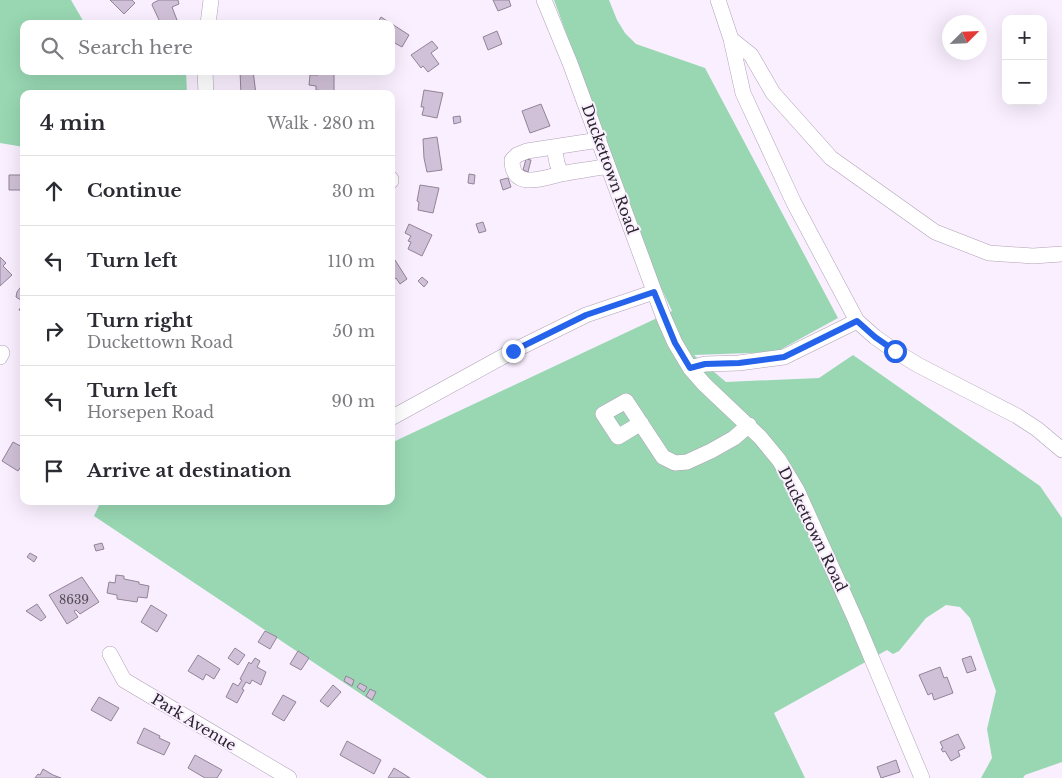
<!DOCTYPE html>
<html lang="en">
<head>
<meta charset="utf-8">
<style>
  body { margin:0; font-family:"Libre Baskerville",serif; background:#f7f7f7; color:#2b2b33 }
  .controls { position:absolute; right:15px; top:15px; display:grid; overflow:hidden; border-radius:10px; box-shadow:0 5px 20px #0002 }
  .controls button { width:45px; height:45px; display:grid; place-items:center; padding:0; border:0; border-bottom:1px solid #e1e1e2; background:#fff; color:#2b2b33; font:25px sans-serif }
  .compass { position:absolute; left:942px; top:15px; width:45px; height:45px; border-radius:50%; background:#fff; box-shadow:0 5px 20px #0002; rotate:66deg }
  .stop { position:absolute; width:15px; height:15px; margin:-11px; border:4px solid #2563eb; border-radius:50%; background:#fff }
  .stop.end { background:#2563eb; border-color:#fff; box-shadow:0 1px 5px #0008 }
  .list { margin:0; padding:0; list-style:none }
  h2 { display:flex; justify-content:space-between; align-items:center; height:65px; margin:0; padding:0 20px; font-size:21px }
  h2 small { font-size:16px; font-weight:400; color:#7c7c81 }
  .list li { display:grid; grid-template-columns:32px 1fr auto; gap:15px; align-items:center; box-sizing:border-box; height:70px; padding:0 20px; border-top:1px solid #e1e1e2 }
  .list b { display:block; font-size:19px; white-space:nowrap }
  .list p { margin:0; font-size:16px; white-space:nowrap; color:#7c7c81 }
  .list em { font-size:16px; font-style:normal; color:#7c7c81 }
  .icon { flex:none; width:28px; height:28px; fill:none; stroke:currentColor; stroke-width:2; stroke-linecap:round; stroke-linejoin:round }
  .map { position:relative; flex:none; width:1062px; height:778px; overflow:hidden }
  .search { position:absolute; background:#fff; box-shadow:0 5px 20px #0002; left:20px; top:20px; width:375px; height:55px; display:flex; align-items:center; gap:12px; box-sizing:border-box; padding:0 18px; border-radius:10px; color:#7c7c81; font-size:19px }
  .panel { position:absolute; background:#fff; box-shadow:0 5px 20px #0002; left:20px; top:90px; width:375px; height:415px; border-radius:10px }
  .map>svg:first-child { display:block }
</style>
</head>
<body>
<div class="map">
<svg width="1062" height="778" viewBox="0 0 1062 778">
  <rect width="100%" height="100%" fill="#f9effe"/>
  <path fill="#98d7b2" d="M0,0H71L85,24H24V71H186L187,94H24V147L0,143Z
    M554,0H609L617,20L625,33L636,44L705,68L838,318L776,352L694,355L726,382L819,378L853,355L1040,486L1062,518V762L1025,775L1023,778H981L992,758L987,729L996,691L970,618L960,607L946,605L926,618L899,651L893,654L887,650L774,713L805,778H487L94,516L101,501H391V443L672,311L654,273Z"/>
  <path fill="#d1c1d8" stroke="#918399" d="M110,0H132L135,3L124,14Z
    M159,0H178L179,4L172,7L177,20L167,24H161L152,5L153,3Z
    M493,0H509L511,6L498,11Z
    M381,17L409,35L402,47L391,41V24H377Z
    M497,31L502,44L488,50L483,37Z
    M432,41L438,48L431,53L439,64L428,72L423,66L421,68L411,55Z
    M240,71H253L256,94H241Z
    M319,71H334V92L316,90V86L309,85L310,75H318Z
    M424,90L443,93L437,118L422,115L424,107H421Z
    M541,104L550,126L530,133L522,111Z
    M460,116L461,122L454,124L453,117Z
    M437,137L442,170L427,172L424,158L423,139Z
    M526,159L531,160L528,172L523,170Z
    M469,174L475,175L474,184L468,183Z
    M9,175H24V190H9Z
    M508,178L511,187L503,190L500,180Z
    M420,185L439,188L433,213L418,210L419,202L417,201Z
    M483,222L486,231L479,233L476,224Z
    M409,224L432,235L422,256L408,249L411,242L408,241L411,236L405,233Z
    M0,257L6,263L3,266L12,275L0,286Z
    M395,260L407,279L400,284L396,278L391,281V263Z
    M422,277L428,282L424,287L418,281Z
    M23,284H24V312L19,310L24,302L16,297L17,292Z
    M13,442L24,448V462L18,471L2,461Z
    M102,543L104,549L96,551L94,545Z
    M30,553L37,557L34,562L27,557Z
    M116,575L124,576V579L139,582V584L149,586L147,598L138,597L137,602L117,599V595L107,593L109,582L115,583Z
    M82,577L99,602L80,614L76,610L74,611L78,617L67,624L49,595Z
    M37,604L46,617L41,621L26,611Z
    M151,605L167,615L157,632L141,622Z
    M265,631L277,637L270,649L258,642Z
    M235,648L245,655L238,665L228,658Z
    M298,651L309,658L301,670L290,664Z
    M198,655L220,669L214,679L206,674L203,680L188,671Z
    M971,656L976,670L967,673L962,659Z
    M255,658L260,661L257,667L266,672L261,685L252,680L250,684L246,682L242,689L244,690L237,703L226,697L233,683L238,686L242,680L240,679L249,662L251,664Z
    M940,667L944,678L947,677L953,693L934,700L932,693L928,695L919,675Z
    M346,676L354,680L352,686L344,681Z
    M360,683L367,687L364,692L357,687Z
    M333,685L341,692L328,707L320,701Z
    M370,689L376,692L372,700L366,696Z
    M283,695L296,702L284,721L272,714Z
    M99,697L119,708L111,721L91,710Z
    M144,728L160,736L159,738L170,743L164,755L137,743Z
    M958,734L965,748L958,751L960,756L951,761L945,751L943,752L941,749L943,748L940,742Z
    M347,741L381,760L374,774L340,755Z
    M195,755L222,770L217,778H205L188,768Z
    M896,760L900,772L881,778L877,767Z
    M394,768L410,778H388Z
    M43,769L53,775L61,778H35L38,774L40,775Z"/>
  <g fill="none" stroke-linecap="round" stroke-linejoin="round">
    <defs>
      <path id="minor" d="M544,0L570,63L664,318L675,343L690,368L704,384L760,437L779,460L797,490L856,621L922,778
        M718,0L731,39L743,93L794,203L857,321L875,337L895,351L918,365L1017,416L1037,429L1062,450
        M208,24L211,0
        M731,39L751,55L773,93L831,158L935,232L989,253L1033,256L1062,254
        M205,71L206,94
        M599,140L527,151L517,155L512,160C512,191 544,178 561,174C577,171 593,169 608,166
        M554,147L557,163L561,174
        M391,179V181
        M0,357L2,353
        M690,368L705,364L739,363L784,357L857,321
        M391,418L513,351L586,315L654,292
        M641,423L618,437L603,414L626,401L663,457L675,463L687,462L711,451L734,438L749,425
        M110,654L124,680L289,778"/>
    </defs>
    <use href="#minor" stroke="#b0a1b7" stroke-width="16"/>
    <use href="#minor" stroke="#fff" stroke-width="15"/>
  </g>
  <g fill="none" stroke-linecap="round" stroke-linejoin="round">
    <path stroke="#2563eb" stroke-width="6" d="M513,351L586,315L654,292L675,343L690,368L705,364L739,363L784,357L857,321L875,337L895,351"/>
  </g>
  <g text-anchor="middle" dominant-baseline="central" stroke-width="4" stroke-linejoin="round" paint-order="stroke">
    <g font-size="12" fill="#544c58">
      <text x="74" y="599">8639</text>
    </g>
    <g font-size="15" fill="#2b252d" stroke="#f9effe">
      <text transform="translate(610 169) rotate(70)">Duckettown Road</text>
      <text transform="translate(813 529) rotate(64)">Duckettown Road</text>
      <text transform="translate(194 722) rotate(31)">Park Avenue</text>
    </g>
  </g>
</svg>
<div class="controls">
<button>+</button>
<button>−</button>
</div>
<svg class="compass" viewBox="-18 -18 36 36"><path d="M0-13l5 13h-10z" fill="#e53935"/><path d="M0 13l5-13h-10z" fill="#7c7c81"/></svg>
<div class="stop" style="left:895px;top:351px"></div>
<div class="stop end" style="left:513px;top:351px"></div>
<div class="search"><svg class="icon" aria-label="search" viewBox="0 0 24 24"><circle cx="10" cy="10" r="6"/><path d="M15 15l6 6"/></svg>Search here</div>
<section class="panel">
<h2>4 min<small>Walk · 280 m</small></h2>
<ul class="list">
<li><svg class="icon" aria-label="ahead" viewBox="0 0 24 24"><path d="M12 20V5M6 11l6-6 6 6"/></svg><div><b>Continue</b></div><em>30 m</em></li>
<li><svg class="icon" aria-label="left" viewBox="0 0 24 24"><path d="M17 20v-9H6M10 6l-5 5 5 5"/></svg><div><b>Turn left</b></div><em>110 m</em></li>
<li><svg class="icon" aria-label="right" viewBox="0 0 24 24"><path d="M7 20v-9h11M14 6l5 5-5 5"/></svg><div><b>Turn right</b><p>Duckettown Road</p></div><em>50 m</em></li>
<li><svg class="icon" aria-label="left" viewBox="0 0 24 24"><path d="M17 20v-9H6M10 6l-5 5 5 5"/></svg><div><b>Turn left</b><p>Horsepen Road</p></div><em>90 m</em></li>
<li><svg class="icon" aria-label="arrive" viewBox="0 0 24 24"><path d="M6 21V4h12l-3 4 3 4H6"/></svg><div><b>Arrive at destination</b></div></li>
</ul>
</section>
</div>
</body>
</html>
